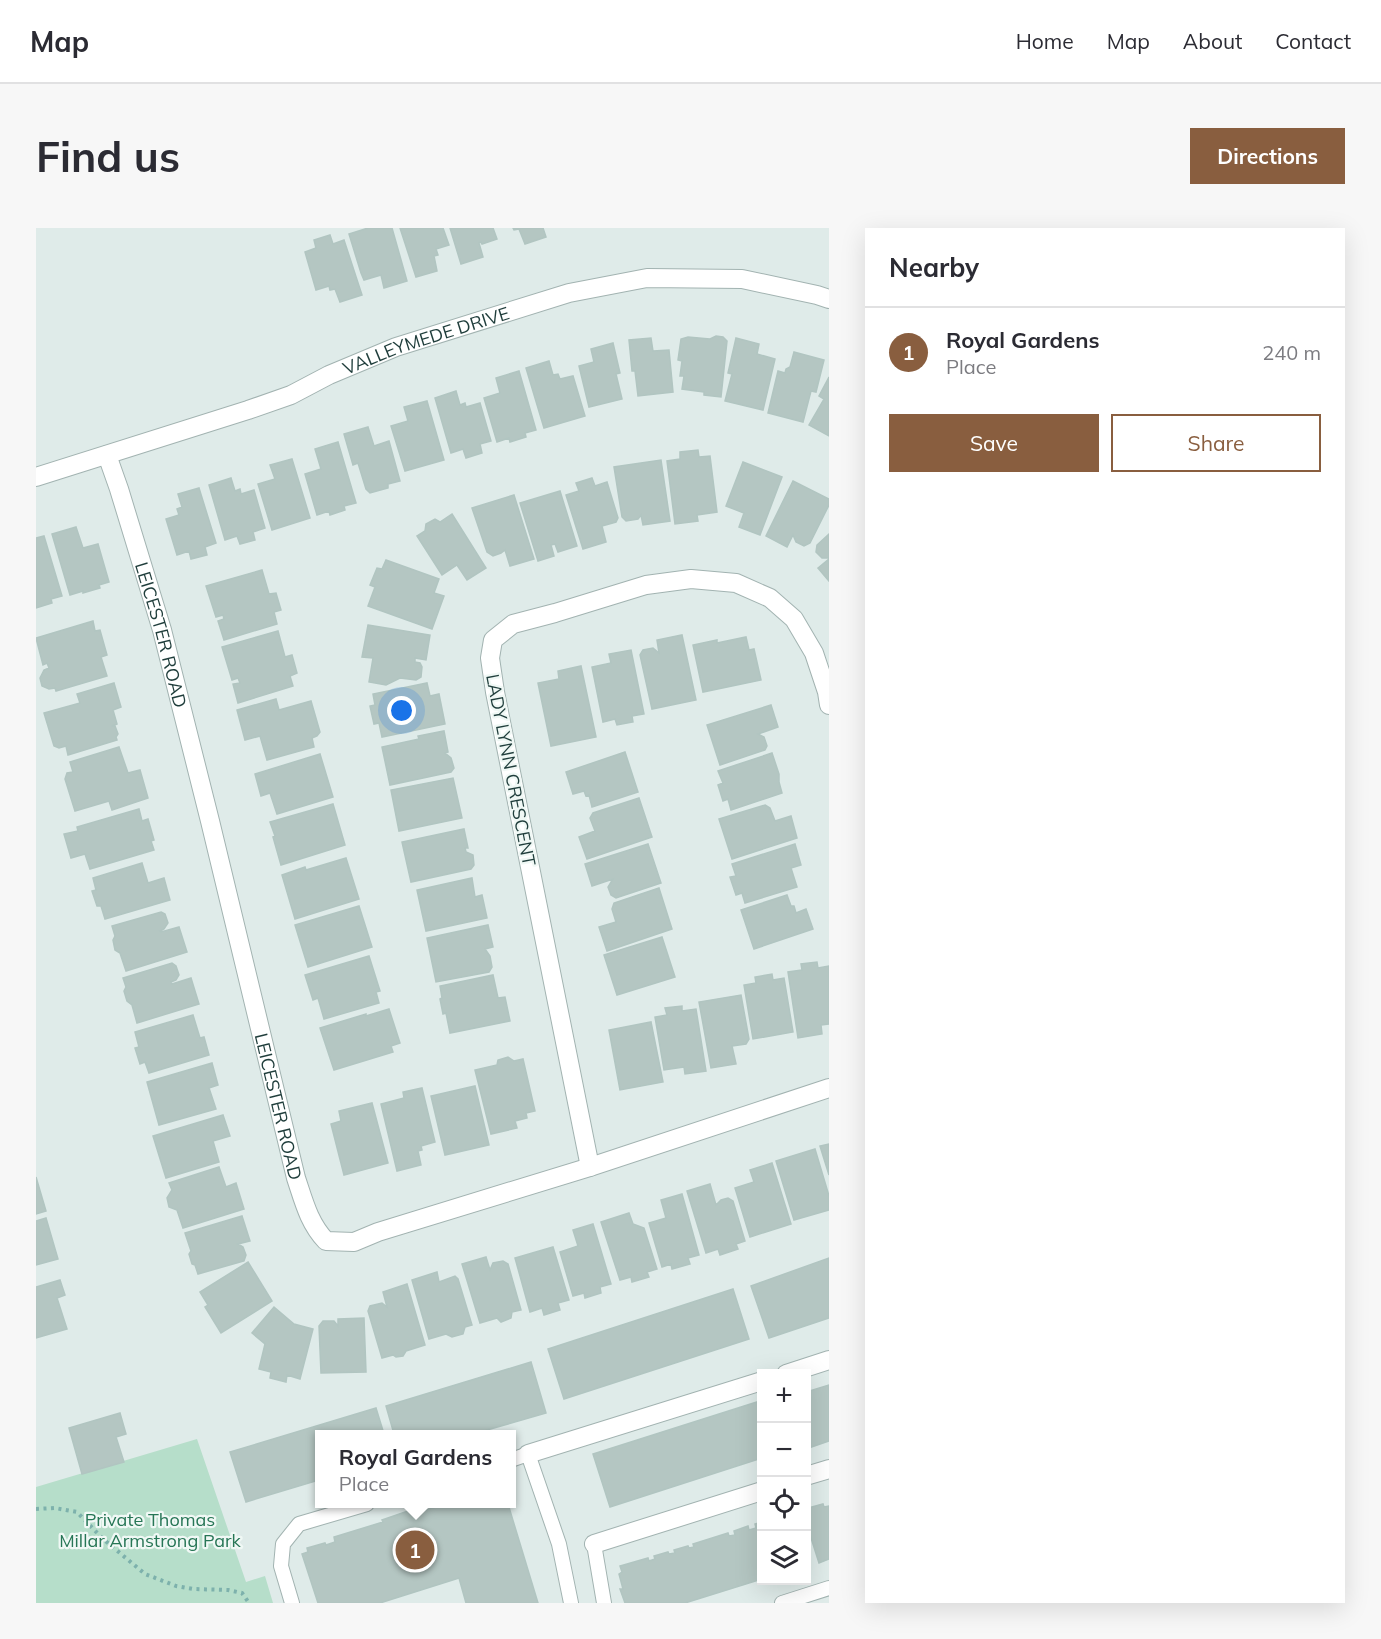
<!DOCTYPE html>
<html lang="en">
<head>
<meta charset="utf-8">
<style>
  body { margin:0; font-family:Mulish,sans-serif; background:#f7f7f7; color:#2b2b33 }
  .controls { position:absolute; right:18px; bottom:18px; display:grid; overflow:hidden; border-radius:0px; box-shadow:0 6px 24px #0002 }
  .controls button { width:54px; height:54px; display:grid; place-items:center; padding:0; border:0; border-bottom:2px solid #e1e1e2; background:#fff; color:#2b2b33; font:30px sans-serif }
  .you { position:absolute; left:366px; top:483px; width:21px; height:21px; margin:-15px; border:4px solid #fff; border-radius:50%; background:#1a73e8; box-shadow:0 0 0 9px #1a73e833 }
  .badge { display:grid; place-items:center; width:39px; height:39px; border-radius:50%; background:#895e3f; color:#fff; font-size:20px; font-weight:700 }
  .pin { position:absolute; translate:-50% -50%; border:3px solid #fff; box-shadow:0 2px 6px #0006 }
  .popup { position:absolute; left:279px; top:1202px; width:201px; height:78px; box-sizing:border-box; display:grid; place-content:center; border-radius:0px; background:#fff; filter:drop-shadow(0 2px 4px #0005); font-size:20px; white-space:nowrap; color:#7c7c81 }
  .popup b { font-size:22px; color:#2b2b33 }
  .popup::after { content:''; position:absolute; left:50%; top:100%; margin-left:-12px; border:12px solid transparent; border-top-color:#fff }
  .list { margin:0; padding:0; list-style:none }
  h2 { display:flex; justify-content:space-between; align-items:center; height:78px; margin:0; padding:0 24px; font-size:26px }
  h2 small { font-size:20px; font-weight:400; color:#7c7c81 }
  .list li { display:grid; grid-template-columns:39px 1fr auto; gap:18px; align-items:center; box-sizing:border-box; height:90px; padding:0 24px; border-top:2px solid #e1e1e2 }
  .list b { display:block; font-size:22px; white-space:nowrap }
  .list p { margin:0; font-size:20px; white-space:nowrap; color:#7c7c81 }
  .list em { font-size:20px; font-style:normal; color:#7c7c81 }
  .actions { display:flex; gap:12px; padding:18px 24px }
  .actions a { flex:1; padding:14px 0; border:2px solid #895e3f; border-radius:0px; text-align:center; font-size:21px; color:#895e3f }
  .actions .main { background:#895e3f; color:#fff }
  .icon { flex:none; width:33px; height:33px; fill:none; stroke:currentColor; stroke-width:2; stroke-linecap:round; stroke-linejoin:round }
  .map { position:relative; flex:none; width:793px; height:1375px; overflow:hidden; border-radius:0px }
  header { display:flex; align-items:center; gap:36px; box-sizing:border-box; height:84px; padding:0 30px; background:#fff; border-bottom:2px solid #e1e1e2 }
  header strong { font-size:28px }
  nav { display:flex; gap:33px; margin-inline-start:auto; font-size:21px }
  .intro { display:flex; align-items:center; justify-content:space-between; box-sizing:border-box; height:144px; padding:0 36px }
  h1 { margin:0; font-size:42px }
  .button { padding:15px 27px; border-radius:0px; background:#895e3f; color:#fff; font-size:21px; font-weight:700 }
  main { display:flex; gap:36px; padding:0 36px }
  aside { flex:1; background:#fff; border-radius:0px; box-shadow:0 6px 24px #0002 }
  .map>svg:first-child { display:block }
</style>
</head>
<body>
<header>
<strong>Map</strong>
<nav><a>Home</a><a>Map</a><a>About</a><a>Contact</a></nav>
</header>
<div class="intro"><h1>Find us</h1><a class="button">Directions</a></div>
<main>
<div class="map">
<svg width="793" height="1375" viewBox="0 0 793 1375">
  <rect width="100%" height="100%" fill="#dfebe9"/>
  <path fill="#b6deca" d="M161,1211L210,1354L229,1348L237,1375H0V1259Z"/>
  <path fill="#b4c6c2" stroke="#b1c5c1" stroke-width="1.5" d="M332,0H356L371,53L348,60L345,47L328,52L325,45L313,6Z
    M364,0H407L413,17L400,21L402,27L398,28L401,43L380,49Z
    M414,0H457L461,11L446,16L445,14L443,15L447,29L425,36Z
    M477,0H507L510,9L489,16L483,1L478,2Z
    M294,7L297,16L308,12L326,67L304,74L299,61L294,62L293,58L280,62L269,24L280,20L278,12Z
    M680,108L687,109L691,113L685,169L668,167V164L646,161L648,148H644L646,133L642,132L645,111L652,109L674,111Z
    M615,110L617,123L633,122L637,164L602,168L599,143H596L593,112Z
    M700,110L723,116L721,126L739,131L727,182L689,173L696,146L692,145Z
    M577,115L584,145L580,146L586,171L553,179L543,138L558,134L555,121Z
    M758,124L788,132L780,164L775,163L767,194L732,185L742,143L749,145L750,141L754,139Z
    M513,133L517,147L522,146L524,151L537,148L549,188L508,200L490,140Z
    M483,143L500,202L489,205L490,209L474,214L473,210L461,214L448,170L464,165L460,150Z
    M793,149V208L773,197L788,171L783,168Z
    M420,163L424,177L429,175L430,179L444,175L455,213L444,216L446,225L430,230L427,221L415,225L399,170Z
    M391,173L408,232L369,243L355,198L372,193L368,179Z
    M332,199L338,218L353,213L364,253L352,256V260L334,265L330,261L322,235L317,237L308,206Z
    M302,214L320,275L308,278L309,282L294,287L293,283L281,287L269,246L285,241L279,221Z
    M662,222L663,229L674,228L681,284L661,287L662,293L639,296L631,233L644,231V224Z
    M256,231L274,290L236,302L222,256L239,251L234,237Z
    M625,232L634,293L607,297L605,287L602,291L590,293L586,289L578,239Z
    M707,234L746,249L724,307L703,299L708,285L690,278Z
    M195,250L199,263L204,261L205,266L218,262L229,300L217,304L219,312L204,316L201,308L189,312L173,257Z
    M556,250L559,258L571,254L582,290L580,294L566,298L570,314L547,321L530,267L543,263L540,255Z
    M757,253L793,271V277L774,315L768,318L760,314L757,307L751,319L730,308Z
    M163,260L180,315L169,319L171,327L155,331L153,323L141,327L130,291L143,287L141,281L146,279L142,266Z
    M524,263L541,318L522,324L519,316L515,317L518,328L502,333L484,275Z
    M478,267L498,331L474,338L469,322L465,325L457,328L451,324L436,280Z
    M416,286L450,340L431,352L421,337L406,347L381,308L389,303L390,296L399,291L404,294Z
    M40,299L47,320L62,316L73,354L63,357L64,360L47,365V363L34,367L16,306Z
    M793,306V330H786L780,324L781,317Z
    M8,308L26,368L15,371L16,375L0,380V310Z
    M793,331V353L782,340Z
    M350,332L403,351L398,365L408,368L396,401L332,378L339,359L334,357L341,340L346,341Z
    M226,342L233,366L240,365L245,382L238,384L241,396L188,412L182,393L188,391L187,387L180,389L170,358Z
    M57,393L59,403L64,402L71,427L65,429L71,448L20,463L19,460L13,461L6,458L4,450L8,442L13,440L11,435L7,437L0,410Z
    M332,397L394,407L390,432L379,430V434L384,435L386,439L385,449L380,452L364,450L350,457L333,454L337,430L326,429Z
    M242,403L249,429L256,427L261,445L254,448L257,458L202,475L197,456L204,455L202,450L196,452L186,419Z
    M646,407L660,472L616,481L604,427L607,422L617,420L623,425L621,412Z
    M710,409L713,422L718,421L725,452L667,464L657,417L681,412V415Z
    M595,422L608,486L596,488L597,494L581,497L579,491L567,494L556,439L575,435L573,426Z
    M545,438L560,509L515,518L502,455L523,451L522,443Z
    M78,455L85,479L77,482L81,496L76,498H79L82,506L80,509L81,512L32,527L30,518L23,520L18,518L8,485L44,475L41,466Z
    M391,455L394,468L403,466L409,496L346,509L343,495L338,496L334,478L339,477L337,466Z
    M240,471L243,482L275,473L284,504L281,508L276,510L278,519L231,532L224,508L209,512L201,482Z
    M735,477L742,499L722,506L728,509L731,518L729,522L684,537L671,497Z
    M408,503L412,524L409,525L415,530L418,540L415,544L354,557L346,519L383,511L382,508Z
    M83,519L92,545L104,542L112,570L76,582L73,573L39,583L29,551L31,545L37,544L34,534Z
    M589,524L602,564L556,579L553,567L550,568L548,563L537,566L530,544Z
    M736,525L743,546V554L746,565L695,582L692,571L687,573L682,557L687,555L682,543Z
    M284,526L297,569L241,586L234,565L225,568L219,546Z
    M417,550L426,590L363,603L355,562Z
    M603,570L616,609L551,631L543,609L559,603L554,590L557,585Z
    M297,576L309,617L245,637L237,609L239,608L234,594Z
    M729,577L734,580L739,593L755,588L761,610L696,631L683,591Z
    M103,581L106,593L112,591L118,612L115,613L118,622L54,641L49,626L35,630L28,606L42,603L41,599Z
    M428,601L432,620H429L430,624L437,627L438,637L435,641L375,654L366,614Z
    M612,616L625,655L580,670L575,667L572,659L577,651L556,658L549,636Z
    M759,616L765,637L755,640L761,659L709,675L706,665L700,667L694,649L700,648L696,636Z
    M310,630L323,671L259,691L246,647L269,639L270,642Z
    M106,635L112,655L128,650L134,672L69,691L65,678H61L56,663L60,662L57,650Z
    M436,650L439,669L446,667L451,690L390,703L381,662Z
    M623,660L636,701L571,723L563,699L580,694L576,681L578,675Z
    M751,667L755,678H758L760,685L770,681L777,701L718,721L705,682Z
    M323,678L336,719L272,739L259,697Z
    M125,684L129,686L132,695L128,701L124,703L125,704L143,699L151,724L90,743L84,725L79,722L77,712L79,708L76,698Z
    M452,697L457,719L449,721L454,728L456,739L453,744L400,754L391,710Z
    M626,709L639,749L581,767L568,727Z
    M333,728L344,763L340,764L343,775L288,791L282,770L277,772L269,747Z
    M781,734L782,740L793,738V796L785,797L786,806L762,810L752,744L766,742L765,736Z
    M136,735L140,738L143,747L140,752L135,754L136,756L155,750L163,776L101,795L96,777L91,773L88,763L90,759L87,750Z
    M736,746L737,752L748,750L757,804L717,811L708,757L720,755L719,749Z
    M457,747L462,770L469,769L474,793L414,805L410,785L407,786L404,771L406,770L404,758Z
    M705,767L713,811L710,816L696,818L700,836L675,840L663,774Z
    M646,778V783L660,781L670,843L649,846L648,839L628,842L619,789L631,787L629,780Z
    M353,781L364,815L355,818L357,824L298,842L284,800L330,786V788Z
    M157,787L164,810L168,809L173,827L113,845L109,834L104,836L99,820L103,819L99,804Z
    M615,794L627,854L584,862L573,802Z
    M472,829L478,833L487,831L499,883L490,885L491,890L479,893L481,900L455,906L439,842L461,837L462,832Z
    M176,835L182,857L173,860L180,881L123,897L111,854Z
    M439,858L453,917L409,927L395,868Z
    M386,860L399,914L385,918L386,922L382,923L385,937L361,943L345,876L368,870L367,864Z
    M336,875L352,935L308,947L295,896L305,893L303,883Z
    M187,887L194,908L177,913L183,934L130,950L117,908Z
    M793,916V947L784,918Z
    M779,921L793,968V982L758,992L740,933Z
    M736,935L755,996L714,1009L699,960L718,954L714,942Z
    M183,939L190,959L200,955L208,981L147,1000L141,982L133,979L131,970L136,962L133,955Z
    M0,949L10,983L0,986Z
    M674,956L680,977L685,972L692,970L697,973L709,1013L700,1016L702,1021L684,1027L682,1021L670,1025L651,963Z
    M646,966L663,1027L652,1030L654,1036L636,1041L635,1036L626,1039L613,995L630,990L625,972Z
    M593,985L597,996L608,1000L621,1041L611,1044L613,1049L596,1054L595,1049L584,1052L565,994Z
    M206,988L214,1013L202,1016L207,1019L210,1027L208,1033L162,1046L159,1037L156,1036L153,1026L155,1023L149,1005Z
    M10,990L22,1031L0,1037V993Z
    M557,996L575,1056L564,1059L565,1065L549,1070L548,1065L537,1068L524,1024L542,1018L537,1002Z
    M517,1019L533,1072L522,1075L524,1082L508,1087L506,1080L494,1084L479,1030Z
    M450,1029L454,1042L457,1035L467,1033L472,1036L485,1082L476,1084L475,1090L465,1094L461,1090L444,1095L426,1036Z
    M793,1030V1090L733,1110L715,1058Z
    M212,1034L236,1073L185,1105L169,1079L172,1077L164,1064Z
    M401,1044L403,1054L419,1048L422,1051L436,1097L429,1099L427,1106L416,1109L410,1106L393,1111L376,1052Z
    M24,1052L29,1067L21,1070L31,1101L0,1110V1059Z
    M371,1056L389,1117L370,1123L367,1128L360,1129L357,1127L346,1130L332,1083L334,1078L346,1075L351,1079L347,1064Z
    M697,1061L713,1111L528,1171L512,1121Z
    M238,1079L258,1096L277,1101L264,1151L251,1147L250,1154L234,1150L235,1144L223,1141L229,1116L216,1105Z
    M328,1090L330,1144L285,1145L283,1098L287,1093H298L302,1098V1091Z
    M495,1134L510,1185L437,1206H358L350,1178Z
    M793,1157V1213L770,1221V1164Z
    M724,1173L726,1178V1230L574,1279L557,1226Z
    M340,1180L348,1206H283V1252L210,1274L194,1224Z
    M84,1185L90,1206L80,1209L88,1234L46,1246L33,1200Z
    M410,1276H472L502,1375H430L423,1350L344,1375H282L266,1326L272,1324L271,1320L289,1315L290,1317L299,1314L298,1309L347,1294L346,1292L375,1282L376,1286Z
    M787,1276L788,1279L793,1278V1331L783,1335L770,1294V1288L774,1287L772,1280Z
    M726,1294V1351L649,1375H589L584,1361H587L583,1346L586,1344L584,1338L612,1330L613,1333L619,1331L618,1328L632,1324L633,1326L639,1325L638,1322L652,1318L653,1320L658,1319L657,1316L692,1305L693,1308L699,1307L698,1303L712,1298L713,1302L720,1300L719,1296Z"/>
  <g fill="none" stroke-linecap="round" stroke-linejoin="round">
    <defs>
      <path id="service" d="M475,1232L492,1226L523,1316L535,1375
        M558,1316L568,1375
        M256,1375L245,1338L247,1316L263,1296L331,1276
        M746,1375L793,1360"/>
      <g id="minor">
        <path id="s1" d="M71,227L83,261L126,402L174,593L260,950C268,974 273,995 290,1013L318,1014L342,1004L554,939L793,860"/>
        <path d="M554,939L459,464L454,430L457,412L477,396L519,385L610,357L655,351L700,355L734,370L758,391L778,425L791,464L793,477"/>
        <path d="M750,1146L793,1132"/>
        <path d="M492,1226L726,1153"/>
        <path d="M770,1248L793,1241"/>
        <path d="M558,1316L726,1263"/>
      </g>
      <g id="tertiary">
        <path id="s2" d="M0,249L212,182L255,167L293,147L360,119L533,65L611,50L706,51L781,67L793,71"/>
      </g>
    </defs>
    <use href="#service" stroke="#a2b3b1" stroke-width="16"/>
    <use href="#minor" stroke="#a2b3b1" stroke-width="20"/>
    <use href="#tertiary" stroke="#a2b3b1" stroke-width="20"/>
    <path stroke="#7db1ac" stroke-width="4" stroke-dasharray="3 4.5" stroke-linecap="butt" d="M0,1281L19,1280L41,1284L66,1310L109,1346L140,1358L157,1361L192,1362L206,1365L213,1375"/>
    <use href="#service" stroke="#fff" stroke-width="14"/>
    <use href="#minor" stroke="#fff" stroke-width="18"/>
    <use href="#tertiary" stroke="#fff" stroke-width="18"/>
  </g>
  <g text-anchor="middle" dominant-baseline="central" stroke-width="4.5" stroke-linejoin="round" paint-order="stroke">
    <g font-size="18" fill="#1f3d3b" stroke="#f0f8f5">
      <text stroke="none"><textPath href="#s2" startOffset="414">VALLEYMEDE DRIVE</textPath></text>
      <text stroke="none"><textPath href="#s1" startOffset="188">LEICESTER ROAD</textPath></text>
      <text transform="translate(475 542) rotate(79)">LADY LYNN CRESCENT</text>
      <text stroke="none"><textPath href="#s1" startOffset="674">LEICESTER ROAD</textPath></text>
    </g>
    <g font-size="18" fill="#277656" stroke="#f0f8f5">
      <text x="114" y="1291">Private Thomas<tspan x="114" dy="21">Millar Armstrong Park</tspan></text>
    </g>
  </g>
</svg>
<div class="controls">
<button>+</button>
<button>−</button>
<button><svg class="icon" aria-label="locate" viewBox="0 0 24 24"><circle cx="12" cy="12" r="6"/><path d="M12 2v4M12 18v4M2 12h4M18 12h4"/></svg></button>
<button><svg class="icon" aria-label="layers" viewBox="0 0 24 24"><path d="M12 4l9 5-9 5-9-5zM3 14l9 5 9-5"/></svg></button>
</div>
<div class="you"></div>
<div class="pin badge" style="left:379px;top:1322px">1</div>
<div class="popup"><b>Royal Gardens</b>Place</div>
</div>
<aside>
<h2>Nearby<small></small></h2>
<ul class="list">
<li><span class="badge">1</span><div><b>Royal Gardens</b><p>Place</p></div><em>240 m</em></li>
</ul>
<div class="actions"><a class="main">Save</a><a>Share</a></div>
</aside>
</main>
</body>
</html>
